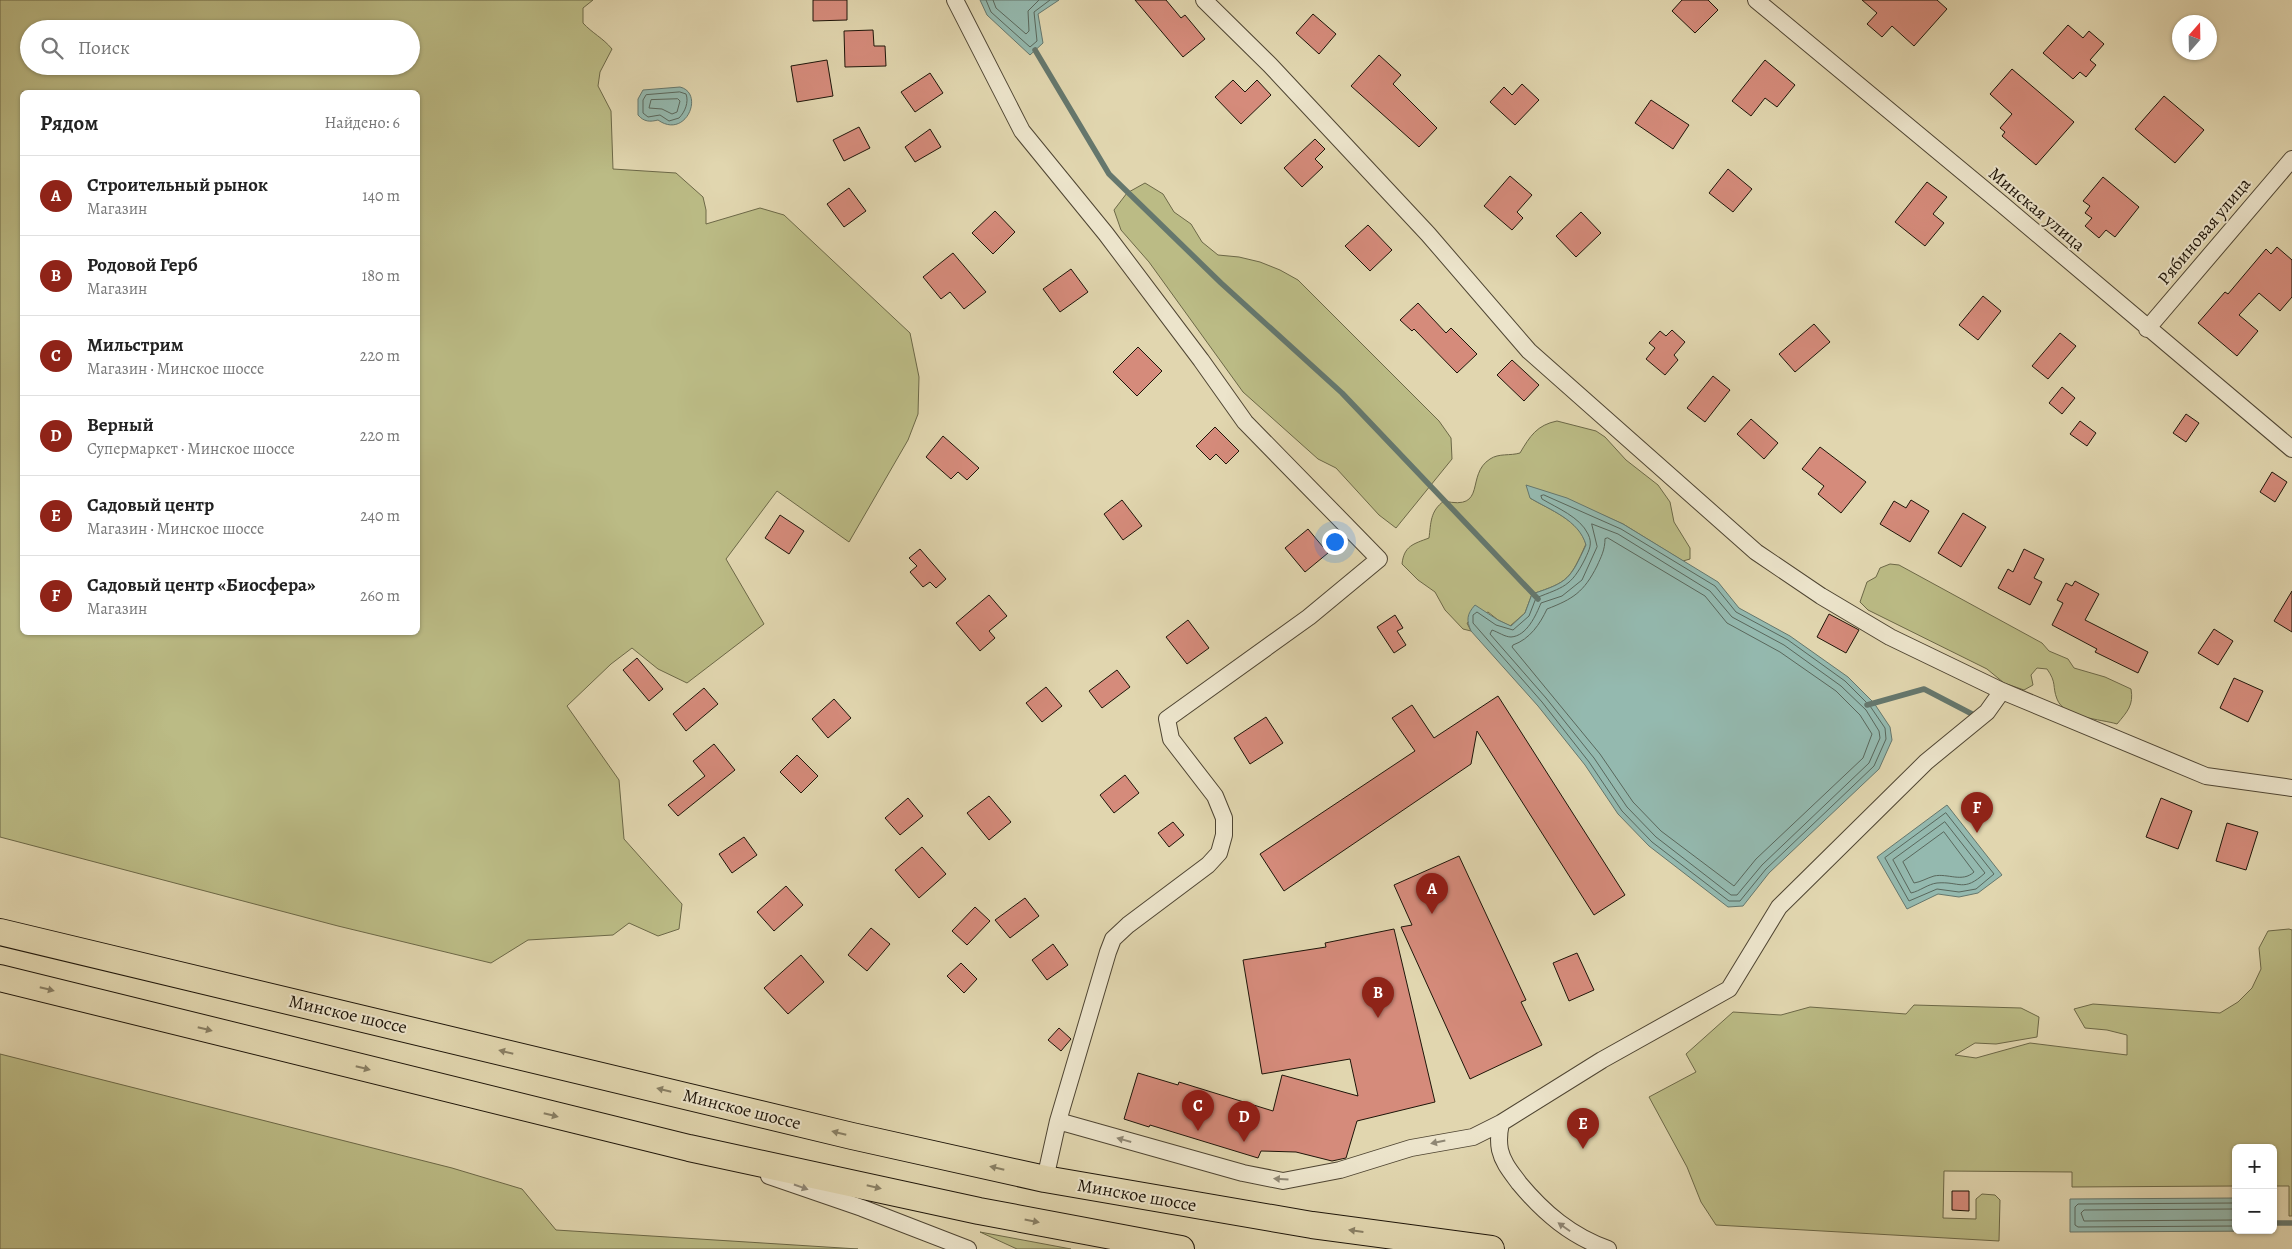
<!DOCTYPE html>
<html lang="ru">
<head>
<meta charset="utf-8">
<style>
  body { margin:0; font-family:Alegreya,serif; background:#f6f6f6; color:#222 }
  .controls { position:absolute; right:15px; bottom:15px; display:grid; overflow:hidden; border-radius:8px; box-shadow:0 1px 4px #0004 }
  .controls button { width:45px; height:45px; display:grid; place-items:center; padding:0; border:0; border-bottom:1px solid #e0e0e0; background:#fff; color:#222; font:25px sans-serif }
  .compass { position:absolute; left:2172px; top:15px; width:45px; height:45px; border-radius:50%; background:#fff; box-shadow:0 1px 4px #0004; rotate:20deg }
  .you { position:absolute; left:1334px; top:541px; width:18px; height:18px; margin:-12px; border:4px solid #fff; border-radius:50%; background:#1a73e8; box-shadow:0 0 0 8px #1a73e833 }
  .badge { display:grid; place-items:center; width:32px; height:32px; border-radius:50%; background:#8f2418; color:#fff; font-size:16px; font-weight:700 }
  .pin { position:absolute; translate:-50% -41px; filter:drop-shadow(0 1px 2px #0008) }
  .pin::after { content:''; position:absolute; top:26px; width:18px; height:15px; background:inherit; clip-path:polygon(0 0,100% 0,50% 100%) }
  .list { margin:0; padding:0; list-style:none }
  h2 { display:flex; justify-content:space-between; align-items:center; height:65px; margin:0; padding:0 20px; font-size:21px }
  h2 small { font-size:16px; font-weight:400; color:#767676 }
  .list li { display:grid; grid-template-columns:32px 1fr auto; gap:15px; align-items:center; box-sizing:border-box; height:80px; padding:0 20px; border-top:1px solid #e0e0e0 }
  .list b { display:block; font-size:19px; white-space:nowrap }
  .list p { margin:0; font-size:16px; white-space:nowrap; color:#767676 }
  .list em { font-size:16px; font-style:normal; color:#767676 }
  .icon { flex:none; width:28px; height:28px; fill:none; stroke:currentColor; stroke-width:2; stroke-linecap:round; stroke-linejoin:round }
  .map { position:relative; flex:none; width:2292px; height:1249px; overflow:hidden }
  .search { position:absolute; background:#fff; box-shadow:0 1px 4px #0004; left:20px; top:20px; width:400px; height:55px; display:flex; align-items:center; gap:12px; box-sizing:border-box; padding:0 18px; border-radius:28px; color:#767676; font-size:19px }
  .panel { position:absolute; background:#fff; box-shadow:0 1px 4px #0004; left:20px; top:90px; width:400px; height:545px; border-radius:8px }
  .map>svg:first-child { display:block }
</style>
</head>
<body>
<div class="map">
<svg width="2292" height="1249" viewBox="0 0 2292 1249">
  <rect width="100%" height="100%" fill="#e1d6af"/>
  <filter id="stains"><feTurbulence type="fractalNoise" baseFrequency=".004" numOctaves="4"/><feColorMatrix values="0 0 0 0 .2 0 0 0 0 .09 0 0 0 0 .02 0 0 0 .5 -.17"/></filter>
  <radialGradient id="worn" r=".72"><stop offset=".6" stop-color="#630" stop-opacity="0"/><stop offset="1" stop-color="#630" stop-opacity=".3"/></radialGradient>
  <path fill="#bbbb85" stroke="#6c6847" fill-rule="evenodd" d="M0,0H593L583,8V23C592,33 603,38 612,49L600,72L598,86L611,111L613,169L676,173L703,197L706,210V224L760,208L784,215L910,333L919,377L918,414L908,440L849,542L777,491L726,559L764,624L687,683L658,669L632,648L611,664L567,706L619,780L624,839L682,904L679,929L658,936L629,923L613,935L528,940L491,963L338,926L0,837ZM29,29H411V66H29ZM22,92H418V632H22Z
    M1145,183L1163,194L1174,212L1191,224L1202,242L1218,255L1239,257L1260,262L1280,270L1298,280L1439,421L1451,438L1452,459L1396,528L1379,515L1336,468L1318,459L1243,392L1149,262L1121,230L1114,210L1127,193Z
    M1557,421L1596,431L1605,437L1626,460L1658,485L1670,502L1674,522L1690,548V559L1683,561L1623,524L1598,513L1530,498C1550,510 1579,520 1586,544C1570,579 1569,582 1532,594L1525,613L1510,626L1498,620L1488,612L1467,623L1471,631L1463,629L1445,610L1435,592L1418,580L1402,564C1404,546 1413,544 1429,538C1431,523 1430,511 1444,501C1488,511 1465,475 1490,459C1499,453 1510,456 1520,453C1530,436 1537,425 1557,421Z
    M1890,564L1899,565L2042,643L2049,651L2068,659L2074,668L2105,677L2131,689C2134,705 2127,712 2117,724C2101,719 2064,718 2057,699C2052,686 2057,683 2047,669L2037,668L2031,675L2033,685L2024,690L2004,683L1987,669L1868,610L1860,602L1867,582L1876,577L1880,568Z
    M2289,929L2292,930V1216H2289V1186H2273V1148H2236V1186L2072,1187V1172L1944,1171L1943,1218L1976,1219V1199L1982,1194L1995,1195L2000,1200L1999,1241L1716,1225L1701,1202L1687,1167L1649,1097L1696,1072L1686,1054L1733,1012L1781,1015L1810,1007L1906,1014L1914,1005L2021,1008L2039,1017L2037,1037L1996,1044L1975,1043L1955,1055L1976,1058L2030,1043L2127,1055V1035L2107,1030L2085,1028L2074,1009L2093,1004L2220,1013L2238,1002L2252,988L2261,969L2259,948L2268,931Z
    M0,1054L452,1168L522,1189L556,1230L858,1249H0Z
    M980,1232L1071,1249H1017Z"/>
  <path fill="#94b9af" stroke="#65776d" d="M980,0H1059L1038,14L1043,43L1030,55L987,15Z
    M680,87C705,93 686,140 658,120C650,122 644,122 638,115V99L643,90Z
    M1526,485L1567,498L1623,524L1718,582L1739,608L1790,636L1848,677L1874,703L1890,727L1892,740L1879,769L1769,873L1743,906L1728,907L1649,846L1618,814L1585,765L1538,706L1471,631C1466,620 1467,614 1475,605L1498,620L1511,626L1525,613L1532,594C1569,582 1570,579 1586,545C1579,520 1550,510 1530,498Z
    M1947,805L2002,875L1978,893L1959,897L1938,894L1907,909L1877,857Z
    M2236,1198V1230L2272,1231L2070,1232V1199Z"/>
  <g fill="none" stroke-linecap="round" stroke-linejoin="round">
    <path stroke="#59675c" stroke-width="1" d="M986,0L991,12L1030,47L1037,41L1034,12L1050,0
      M993,0L996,8L1026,34L1029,31L1028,11L1039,0
      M680,92L686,94C689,102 685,112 679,118L669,121L660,115L648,117L643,113V100L646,95Z
      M678,99L680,101L677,112L672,114L662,109L649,108L651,100Z
      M1544,495L1621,529L1715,586L1736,612L1788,640L1845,681L1870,706L1885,728L1886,739L1874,766L1766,869L1740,901H1729L1652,842L1622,811L1589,762L1542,702L1473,623V615L1477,612L1496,625L1513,630L1529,616L1536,598C1563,587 1571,587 1585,559C1589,550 1593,544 1588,534C1580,517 1557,508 1542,499L1541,496Z
      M1592,524L1618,534L1710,591L1732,617L1784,645L1841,686L1866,710L1879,731L1880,738L1869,763L1762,865L1737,895H1731L1656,837L1627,807L1594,758L1546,698L1490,634L1492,630C1498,632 1505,637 1511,637C1527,636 1536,615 1541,603L1562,596L1582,580L1597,547Z
      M1608,538L1705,596L1727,623L1780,652L1836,691L1860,715L1872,734L1863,758L1756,859L1734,886L1661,831L1633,802L1600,754L1512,647L1513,645C1530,639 1540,624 1547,609C1573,599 1584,592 1597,566C1601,557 1605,550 1605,539Z
      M1946,813L1994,874L1976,889L1959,892L1937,889L1909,901L1885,858Z
      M1945,822L1985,873C1963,893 1960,881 1937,883C1928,884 1920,891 1911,893L1893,860Z
      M1944,832L1974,872C1962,883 1948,873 1934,876C1927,878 1921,882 1914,883L1903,862Z
      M2236,1203L2078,1204L2075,1207V1225L2078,1227L2236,1226
      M2236,1209L2084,1210L2081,1213L2084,1221L2236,1220"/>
    <path stroke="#65776d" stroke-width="5.5" d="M1035,50L1109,174L1221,283L1342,393L1538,599
      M1867,705L1924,689L1972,714
      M2273,1223H2292"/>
  </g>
  <path fill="#d58b7b" stroke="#1e1509" d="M813,0H847V20L813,21Z
    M1135,0H1166L1181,18L1185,15L1205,39L1183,57Z
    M1682,0H1708L1718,10L1695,33L1672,11Z
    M1862,0H1937L1947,9L1914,46L1892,26L1882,37L1867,24L1877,13Z
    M1313,14L1336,34L1319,54L1296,33Z
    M2068,25L2083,38L2089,31L2104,44L2090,60L2096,65L2086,77L2080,72L2073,79L2043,53Z
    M873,30L874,46H885L886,66L845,67L844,31Z
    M1379,55L1401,75L1393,84L1437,128L1419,147L1351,86Z
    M827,60L833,96L797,102L791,66Z
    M1765,60L1795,85L1777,107L1765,98L1751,116L1732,101Z
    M2012,69L2074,122L2036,165L2002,136L2005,132L2000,128L2012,114L1990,94Z
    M930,73L943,93L915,112L901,92Z
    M1233,80L1245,92L1257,80L1271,95L1241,124L1215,97Z
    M1522,84L1539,100L1515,125L1490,102L1504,87L1512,95Z
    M2164,96L2204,130L2175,163L2135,129Z
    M1651,100L1689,125L1673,149L1635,123Z
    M859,127L870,148L844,161L833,140Z
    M930,129L941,147L915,162L905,147Z
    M1315,139L1325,149L1315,159L1323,167L1302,187L1284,168Z
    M1728,169L1752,189L1733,212L1709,193Z
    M1510,176L1532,195L1517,212L1523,218L1512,230L1484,206Z
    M2103,177L2139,207L2115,237L2106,230L2099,238L2085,226L2092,218L2085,213L2090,206L2083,201Z
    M1927,182L1947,197L1933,214L1944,223L1925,246L1895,222Z
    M849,188L866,211L844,227L827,204Z
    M995,211L1015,232L993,254L972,233Z
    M1581,212L1601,233L1576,257L1556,236Z
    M1368,225L1392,250L1370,271L1345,246Z
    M2277,247L2292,260V297L2280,311L2259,293L2239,315L2258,331L2237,356L2198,323L2225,292L2228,294L2266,249L2271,254Z
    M953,253L986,292L964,309L950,292L941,299L923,277Z
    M1071,269L1088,292L1060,312L1043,289Z
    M1983,296L2001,311L1978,340L1959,325Z
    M1418,303L1446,333L1451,328L1477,354L1457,373L1414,329L1412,331L1400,320Z
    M1814,324L1830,342L1795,372L1779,354Z
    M1672,330L1685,342L1674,355L1678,360L1665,375L1646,359L1655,348L1649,343L1660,331L1666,336Z
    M2060,333L2076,346L2048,379L2032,366Z
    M1138,347L1162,371L1137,396L1113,372Z
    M1512,360L1539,385L1524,401L1497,375Z
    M1713,376L1730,390L1705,422L1687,408Z
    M2062,387L2075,398L2062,414L2049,403Z
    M2186,414L2199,423L2186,442L2173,433Z
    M1751,419L1778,443L1764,459L1737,434Z
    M2080,421L2096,433L2087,446L2070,434Z
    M1215,427L1239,451L1226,464L1216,454L1210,460L1196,446Z
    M943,436L979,468L967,480L958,472L951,479L926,457Z
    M1820,447L1866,482L1841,513L1818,494L1824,486L1802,469Z
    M2272,472L2287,482L2275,502L2260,492Z
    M1122,500L1142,526L1123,540L1104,514Z
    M1911,500L1929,511L1910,542L1880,524L1894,501L1906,508Z
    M1963,513L1986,527L1961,567L1938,553Z
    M780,515L804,531L789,554L765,538Z
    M1308,529L1328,553L1305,572L1285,548Z
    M920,549L946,579L936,588L930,582L923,587L910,572L917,566L909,558Z
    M2024,549L2044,559L2034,578L2042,582L2030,605L1998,588L2008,569L2013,572Z
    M2075,581L2099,594L2085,620L2148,652L2138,673L2095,652L2097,649L2052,625L2063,603L2057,600L2066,583L2072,586Z
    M2292,591V632L2274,621Z
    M989,595L1007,616L989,631L995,638L980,651L956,623Z
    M1829,614L1859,630L1846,653L1817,637Z
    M1395,615L1403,628L1397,631L1406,645L1394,653L1377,627Z
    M1188,620L1209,648L1187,664L1166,637Z
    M2214,629L2233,641L2218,665L2198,653Z
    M637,658L663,689L649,701L623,670Z
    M1117,670L1130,687L1102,708L1089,691Z
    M2234,678L2263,691L2248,722L2220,708Z
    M1046,687L1062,706L1042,722L1026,703Z
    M704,688L718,704L686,731L673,714Z
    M1498,696L1625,895L1594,915L1477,731L1471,764L1284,891L1260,854L1415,751L1392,718L1412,705L1434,738Z
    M834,699L851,718L828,738L812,719Z
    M1266,717L1283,743L1250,764L1234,738Z
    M714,744L735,770L678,816L668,805L705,776L693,761Z
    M797,755L818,776L801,793L780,772Z
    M1125,775L1139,793L1114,813L1100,795Z
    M989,796L1011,822L989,840L967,813Z
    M908,798L923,816L900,835L885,818Z
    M2161,798L2192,811L2178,849L2146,837Z
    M1173,822L1184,835L1169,847L1158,833Z
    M2227,823L2258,832L2246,870L2216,861Z
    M744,837L757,855L732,873L719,854Z
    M922,847L946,874L919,898L895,870Z
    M1459,856L1526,1000L1521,1002L1542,1045L1470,1079L1401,927L1412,925L1394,885Z
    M786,886L803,905L774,931L757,912Z
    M1025,898L1039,916L1010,938L995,920Z
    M975,907L990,921L967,945L952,931Z
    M871,928L890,944L867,971L848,955Z
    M1394,929L1435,1102L1357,1121L1346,1158L1332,1161L1296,1152L1261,1151L1258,1158L1150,1125L1149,1127L1124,1119L1138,1073L1178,1085L1179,1082L1273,1111L1282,1075L1358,1096L1350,1059L1262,1074L1243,960L1326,947L1325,943Z
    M1053,944L1068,965L1047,980L1032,960Z
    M1577,953L1594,990L1569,1001L1553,963Z
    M801,955L824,982L788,1014L764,988Z
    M961,963L977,979L964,993L947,976Z
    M1059,1028L1071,1039L1061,1051L1048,1040Z
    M1952,1191H1969V1211L1952,1210Z"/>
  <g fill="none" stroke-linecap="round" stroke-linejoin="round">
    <defs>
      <path id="minor" d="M955,0L1022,131L1106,234L1201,360L1245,422L1379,559L1309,617L1167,719L1171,739L1215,796L1224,818V835L1219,853L1208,865L1128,925L1113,939L1108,952L1058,1121L1045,1179
        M1204,0L1270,65L1428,234L1529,351L1756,552L1821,596L1890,637L2002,691L2206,776L2292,788
        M1756,0L2003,205L2292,449
        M2147,329L2292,159
        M1058,1121L1243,1173L1283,1181L1340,1170L1411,1148L1473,1137L1501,1123L1602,1060L1729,989L1779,907L1926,762L1987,712L2002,691
        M1501,1123C1499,1132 1498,1140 1500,1150C1503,1163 1511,1172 1519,1183C1544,1213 1571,1236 1608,1249
        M769,1176L862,1208L968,1249"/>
      <path id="trunk" d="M0,932L852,1136L1045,1179L1312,1225L1491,1249
        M0,978L689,1148L979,1211L1181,1249"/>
    </defs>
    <use href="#minor" stroke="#4f4532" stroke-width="18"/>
    <use href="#trunk" stroke="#1e1509" stroke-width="28"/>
    <use href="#minor" stroke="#ece4cb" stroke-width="16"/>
    <use href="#trunk" stroke="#e1d6af" stroke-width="26"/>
  </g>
  <defs><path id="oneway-solid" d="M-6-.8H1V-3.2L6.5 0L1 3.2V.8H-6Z" transform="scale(1.25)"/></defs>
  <g fill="#897f64">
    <use href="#oneway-solid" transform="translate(47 989) rotate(14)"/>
    <use href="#oneway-solid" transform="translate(205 1029) rotate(14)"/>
    <use href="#oneway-solid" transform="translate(506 1052) rotate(-166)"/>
    <use href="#oneway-solid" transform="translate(363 1068) rotate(14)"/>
    <use href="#oneway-solid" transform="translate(664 1090) rotate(-166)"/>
    <use href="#oneway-solid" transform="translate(551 1115) rotate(14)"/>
    <use href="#oneway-solid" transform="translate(839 1133) rotate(-166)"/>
    <use href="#oneway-solid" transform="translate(997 1168) rotate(-167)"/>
    <use href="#oneway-solid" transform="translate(874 1187) rotate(13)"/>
    <use href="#oneway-solid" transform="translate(1032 1221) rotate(11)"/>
    <use href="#oneway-solid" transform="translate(1356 1231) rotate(-172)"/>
  </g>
  <g fill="#8f8774">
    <use href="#oneway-solid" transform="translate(1124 1140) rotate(-164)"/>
    <use href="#oneway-solid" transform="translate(1438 1142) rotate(168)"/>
    <use href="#oneway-solid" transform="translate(1281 1179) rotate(-176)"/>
    <use href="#oneway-solid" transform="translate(801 1187) rotate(19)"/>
    <use href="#oneway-solid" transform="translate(1564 1227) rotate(-145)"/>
  </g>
  <g text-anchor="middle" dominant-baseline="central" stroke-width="4" stroke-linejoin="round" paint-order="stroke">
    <g font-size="18" fill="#1e1509" stroke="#ece4cb">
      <text transform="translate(2037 209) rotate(40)">Минская улица</text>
      <text transform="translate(2204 231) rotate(-50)">Рябиновая улица</text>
      <text transform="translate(348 1014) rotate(13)">Минское шоссе</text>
      <text transform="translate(742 1109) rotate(14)">Минское шоссе</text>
      <text transform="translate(1137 1195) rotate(10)">Минское шоссе</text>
    </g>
  </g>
  <rect width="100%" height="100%" filter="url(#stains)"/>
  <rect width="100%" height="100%" fill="url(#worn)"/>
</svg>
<div class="controls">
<button>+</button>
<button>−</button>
</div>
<svg class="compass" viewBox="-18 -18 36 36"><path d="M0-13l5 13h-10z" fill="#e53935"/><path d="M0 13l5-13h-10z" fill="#767676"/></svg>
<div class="you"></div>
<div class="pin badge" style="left:1432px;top:914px">A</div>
<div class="pin badge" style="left:1378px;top:1018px">B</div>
<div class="pin badge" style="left:1198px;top:1131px">C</div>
<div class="pin badge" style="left:1244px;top:1142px">D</div>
<div class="pin badge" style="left:1583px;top:1149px">E</div>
<div class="pin badge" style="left:1977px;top:833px">F</div>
<div class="search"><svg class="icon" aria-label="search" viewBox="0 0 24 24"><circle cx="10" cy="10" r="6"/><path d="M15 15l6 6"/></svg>Поиск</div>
<section class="panel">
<h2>Рядом<small>Найдено: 6</small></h2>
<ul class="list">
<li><span class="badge">A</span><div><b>Строительный рынок</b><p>Магазин</p></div><em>140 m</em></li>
<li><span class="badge">B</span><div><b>Родовой Герб</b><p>Магазин</p></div><em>180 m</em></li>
<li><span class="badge">C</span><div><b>Мильстрим</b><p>Магазин · Минское шоссе</p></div><em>220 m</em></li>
<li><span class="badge">D</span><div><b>Верный</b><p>Супермаркет · Минское шоссе</p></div><em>220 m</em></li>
<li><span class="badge">E</span><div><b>Садовый центр</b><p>Магазин · Минское шоссе</p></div><em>240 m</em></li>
<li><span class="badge">F</span><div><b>Садовый центр «Биосфера»</b><p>Магазин</p></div><em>260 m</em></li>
</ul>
</section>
</div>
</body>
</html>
